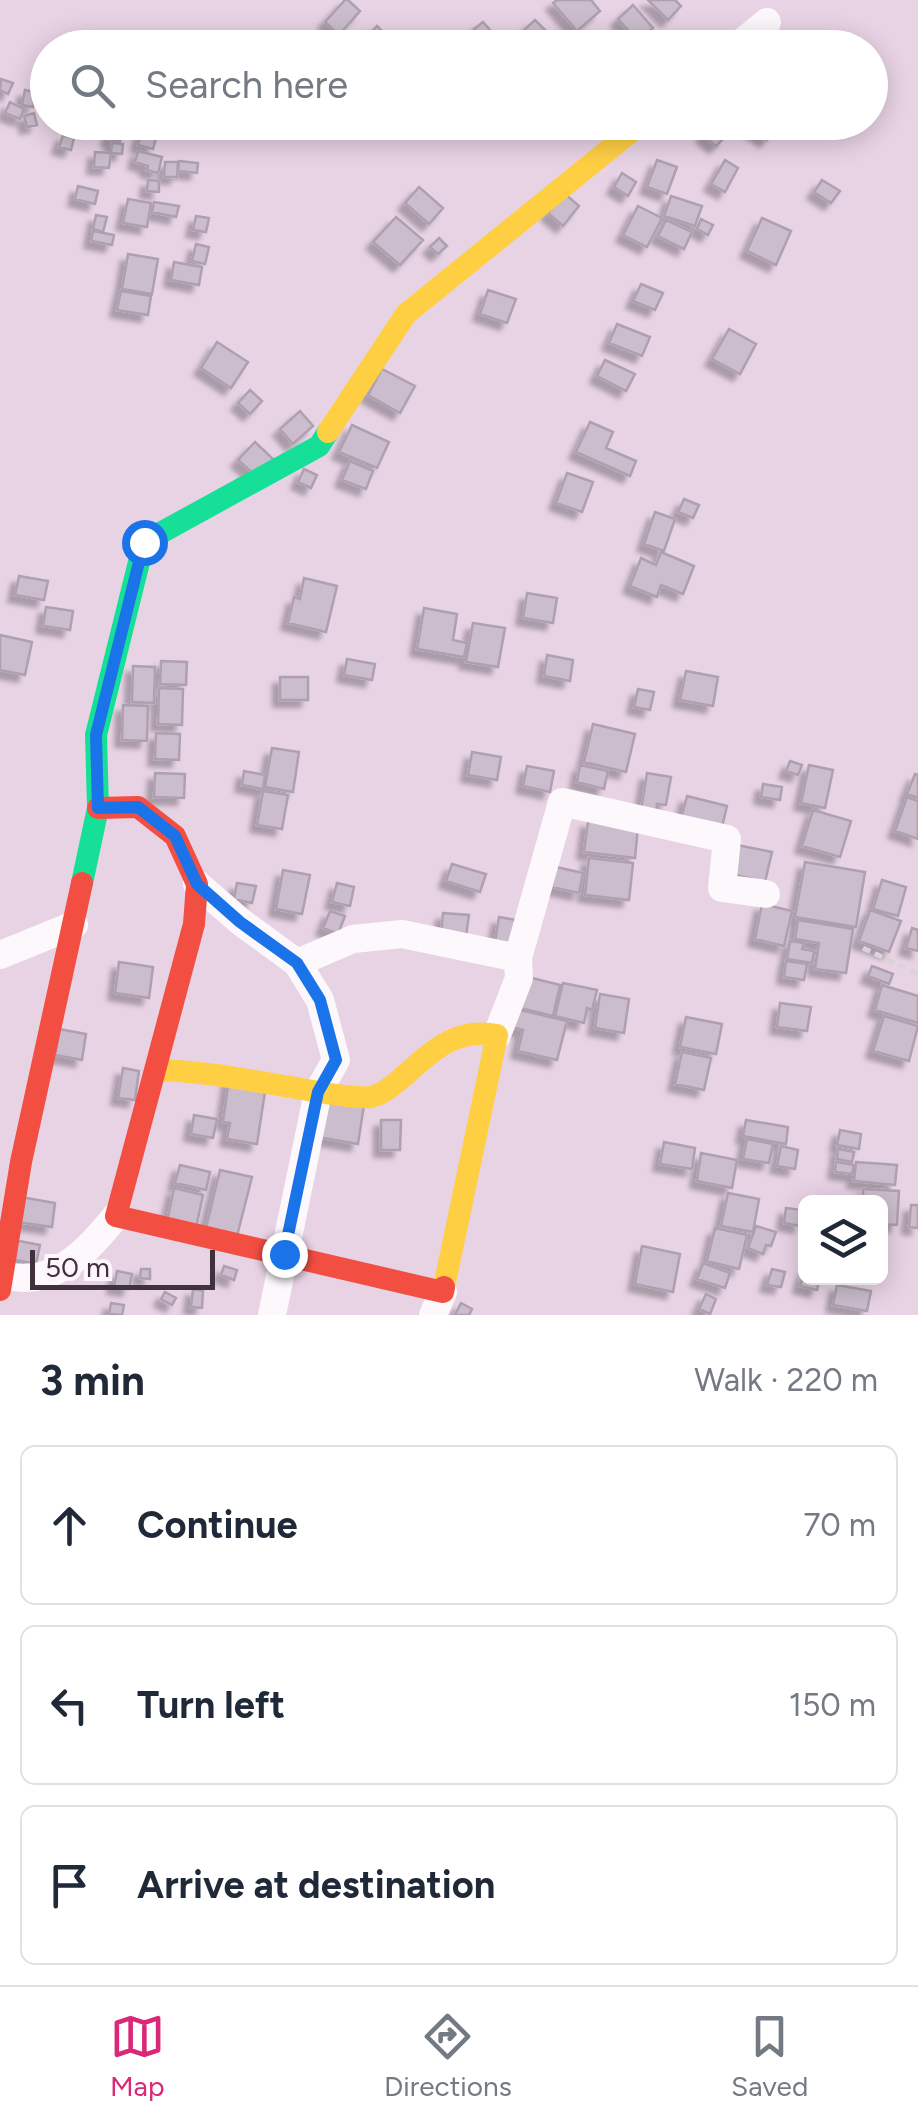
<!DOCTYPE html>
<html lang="en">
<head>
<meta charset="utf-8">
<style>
  body { margin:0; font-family:Figtree,sans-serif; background:#f2f2f3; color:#1f2937 }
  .controls { position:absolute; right:30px; bottom:30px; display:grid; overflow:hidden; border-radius:15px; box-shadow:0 5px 25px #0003 }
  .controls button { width:90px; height:90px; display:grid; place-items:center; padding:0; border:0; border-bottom:2px solid #e0e1e3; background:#fff; color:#1f2937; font:50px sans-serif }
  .scale { position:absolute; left:30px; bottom:25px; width:185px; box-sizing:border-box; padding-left:10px; border:5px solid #40313e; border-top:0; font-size:28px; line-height:35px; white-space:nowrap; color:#40313e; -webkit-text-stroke:8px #fef6fd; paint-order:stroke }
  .stop { position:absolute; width:30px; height:30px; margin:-22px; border:8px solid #1a73e8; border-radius:50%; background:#fff }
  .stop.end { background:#1a73e8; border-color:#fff; box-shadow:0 2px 10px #0008 }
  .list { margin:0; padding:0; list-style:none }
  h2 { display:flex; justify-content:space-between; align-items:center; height:130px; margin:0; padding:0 40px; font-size:42px }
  h2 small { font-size:32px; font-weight:400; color:#747a83 }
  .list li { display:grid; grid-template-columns:65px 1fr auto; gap:30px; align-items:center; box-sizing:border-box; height:160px; margin:0 20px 20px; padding:0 20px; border:2px solid #e0e1e3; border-radius:15px }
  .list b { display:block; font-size:38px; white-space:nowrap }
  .list em { font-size:32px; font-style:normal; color:#747a83 }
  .icon { flex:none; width:55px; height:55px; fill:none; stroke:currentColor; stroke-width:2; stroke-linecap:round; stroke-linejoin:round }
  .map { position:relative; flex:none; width:918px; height:1315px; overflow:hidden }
  .search { position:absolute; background:#fff; box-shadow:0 5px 25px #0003; left:30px; right:30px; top:30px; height:110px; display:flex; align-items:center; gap:25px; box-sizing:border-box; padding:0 35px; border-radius:55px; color:#747a83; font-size:38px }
  .sheet { height:670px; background:#fff }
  nav { display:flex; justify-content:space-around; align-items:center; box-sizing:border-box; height:140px; border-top:2px solid #e0e1e3; background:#fff; font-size:28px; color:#747a83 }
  nav a { display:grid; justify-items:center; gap:5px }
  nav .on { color:#db2777 }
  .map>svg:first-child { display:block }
</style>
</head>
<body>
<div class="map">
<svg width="918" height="1315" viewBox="0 0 918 1315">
  <defs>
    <filter id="shadow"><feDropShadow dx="-7" dy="7" stdDeviation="2.5" flood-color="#0004"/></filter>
  </defs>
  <rect width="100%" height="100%" fill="#e8d3e5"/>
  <path fill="#cbbdcd" stroke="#aea0b0" stroke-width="2.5" filter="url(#shadow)" d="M345,0H348L360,11L339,35L325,22Z
    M557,0H591L600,11L577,31L553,3Z
    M648,0H675L681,6L668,20Z
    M633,5L653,28L638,41L618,19Z
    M535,20L549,34L537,45L524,30Z
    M483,22L490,30L482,37L474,29Z
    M377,26L388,37L377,48H370L363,40Z
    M555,31L566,43L562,48H541L539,46Z
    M133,33L142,39L136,48L125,44Z
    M1,79L13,83L8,94L0,90Z
    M25,90L36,92L33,107L22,105Z
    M10,102L24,109L20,119L5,113Z
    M34,113L37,125L27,127L24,116Z
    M755,122H772L777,126L767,140L751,129Z
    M712,125L725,137L716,146L703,135Z
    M112,127L124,130L120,142L108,139Z
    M142,131L157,135L153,149L138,145Z
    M63,135L74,138L71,150L59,147Z
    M112,143L123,144L122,154L111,153Z
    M138,151L162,157L158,173L147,170L148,166L135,162Z
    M95,152L111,153L109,168L94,167Z
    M657,160L677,167L667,194L647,187Z
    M725,160L738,168L725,192L711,184Z
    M179,161L198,163L197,173L178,171Z
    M165,162H178L177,177H164Z
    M622,173L636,182L628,196L614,187Z
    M148,180L159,181V192L147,191Z
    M822,180L840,191L831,203L814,192Z
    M78,186L98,191L95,204L75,199Z
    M419,187L443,208L429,224L405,203Z
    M565,194L579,206L563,226L548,213Z
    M671,196L702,206L695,226L664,216Z
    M128,199L151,203L147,227L123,223Z
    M154,202L179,206L176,217L152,212Z
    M638,206L662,218L647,247L623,235Z
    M96,215L107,217L103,232L93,229Z
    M196,216L209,218L206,232L193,230Z
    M396,217L423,240L400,265L373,242Z
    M762,218L791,231L776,265L747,251Z
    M701,219L713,225L708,235L697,229Z
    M666,220L692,232L684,249L658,236Z
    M93,231L114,235L112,245L91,241Z
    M439,238L447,246L438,254L430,247Z
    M196,244L209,247L205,264L192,261Z
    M128,254L158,259L152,294L122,289Z
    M174,262L202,267L199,285L171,280Z
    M641,284L663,293L655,310L633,301Z
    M488,290L516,299L507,323L480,314Z
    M121,291L151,296L148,315L117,310Z
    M617,324L650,337L642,356L609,343Z
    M729,329L756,344L740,374L712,359Z
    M217,342L248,362L231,388L201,368Z
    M605,360L635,374L626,391L597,376Z
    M382,369L415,386L400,413L368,395Z
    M250,390L262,401L250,414L238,403Z
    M300,411L313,426L293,444L280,429Z
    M590,422L613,432L606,448L636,461L630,476L576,452Z
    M352,425L389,442L377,468L339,452Z
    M255,442L273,459L256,476L238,460Z
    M350,461L373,471L366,489L342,480Z
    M304,469L317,475L311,488L298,482Z
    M567,473L593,482L582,512L556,503Z
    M684,499L699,505L693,518L678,512Z
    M655,512L675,519L664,551L644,544Z
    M661,552L694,566L683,594L661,585L657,597L630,586L641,558L656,565Z
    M19,576L48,581L44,600L15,595Z
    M304,578L337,586L326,632L288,623L294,597L300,599Z
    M527,593L557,598L553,623L523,618Z
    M46,607L73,611L70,630L43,626Z
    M424,608L457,614L453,640L467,643L464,657L417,649Z
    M473,623L505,628L498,667L466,662Z
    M0,635L32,642L25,675L0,670Z
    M547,655L573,660L570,681L544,676Z
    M347,659L375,664L372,680L344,675Z
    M161,661L187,662L186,685L160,684Z
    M133,666L155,667L154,703L132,702Z
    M686,671L718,677L713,706L680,700Z
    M280,677H308V700H280Z
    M159,688L183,689L182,725L158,724Z
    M638,689L654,692L650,710L634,707Z
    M123,705L148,706L147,741L122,740Z
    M593,724L635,734L626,772L584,762Z
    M156,733L180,734L179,760L155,759Z
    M272,748L299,752L293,792L265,787Z
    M472,752L501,757L497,780L468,775Z
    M790,761L802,765L798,775L786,771Z
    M580,765L608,771L604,789L577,782Z
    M809,765L833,770L825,808L801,803Z
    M527,766L554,771L550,792L523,786Z
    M244,771L265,775L263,789L242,785Z
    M155,773L185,774L184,798L154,797Z
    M647,773L671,777L666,805L657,804L656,812L641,810Z
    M915,774L918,775V798L907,794Z
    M763,784L782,787L780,800L761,797Z
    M263,791L288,795L282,829L257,825Z
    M687,796L727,806L721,831L682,815Z
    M907,797L918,801V839L895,831Z
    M813,810L851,821L840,857L802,846Z
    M588,821L638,827L635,858L584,852Z
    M737,845L772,852L765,882L731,874Z
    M589,858L633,863L629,900L585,895Z
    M805,862L865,872L856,927L795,917Z
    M452,864L486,874L480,892L446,881Z
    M556,867L583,873L579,893L552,887Z
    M283,870L310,875L302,914L276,909Z
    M882,880L906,887L898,916L873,909Z
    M237,883L256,886L252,903L234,899Z
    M337,883L354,887L350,906L332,902Z
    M762,904L792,911L784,946L755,939Z
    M870,910L901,921L889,952L859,941Z
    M330,911L345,916L338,934L323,928Z
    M443,913L469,915L466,936L441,934Z
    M499,917L522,921L518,946L495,942Z
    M798,920L853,929L846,973L815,969L819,943L795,939Z
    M912,928L918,930V951L906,948Z
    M790,941L804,943L802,949L814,951L812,963L787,959Z
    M786,961L807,964L804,980L784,977Z
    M119,962L153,967L149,998L115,993Z
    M872,966L893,974L889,984L868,976Z
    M528,977L560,985L553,1016L520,1008Z
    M563,983L597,990L592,1010L587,1008L584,1023L555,1016Z
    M882,985L918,996V1023L875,1010Z
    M600,994L629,999L624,1033L595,1028Z
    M780,1003L811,1007L807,1031L777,1027Z
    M516,1009L567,1021L557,1060L518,1051L523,1030L511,1027Z
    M884,1016L918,1026L909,1061L873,1051Z
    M686,1017L722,1024L716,1054L680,1047Z
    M59,1029L86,1034L82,1060L55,1055Z
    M682,1052L711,1058L704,1090L675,1084Z
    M123,1068L139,1071L135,1100L118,1098Z
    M229,1079L266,1085L257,1144L227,1139L230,1123L223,1122Z
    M324,1098L364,1105L358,1144L317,1137Z
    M194,1115L217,1119L213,1138L191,1134Z
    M381,1120H401L400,1150H381Z
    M746,1120L788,1127L786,1144L743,1136Z
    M840,1130L861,1134L859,1149L837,1145Z
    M747,1139L773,1144L769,1163L743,1159Z
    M664,1142L695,1148L692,1169L660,1164Z
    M781,1146L798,1150L795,1169L777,1166Z
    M838,1149L854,1152L852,1162L837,1159Z
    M701,1153L737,1160L732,1188L697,1181Z
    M836,1162L854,1165L852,1174L835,1172Z
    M856,1162L897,1165L895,1185L854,1181Z
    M180,1165L210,1172L206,1190L175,1183Z
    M220,1170L252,1177L237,1236L206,1228Z
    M174,1188L203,1195L196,1228L167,1222Z
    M863,1189L899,1191L897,1225L880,1224V1202H863Z
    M728,1193L759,1199L753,1232L721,1226Z
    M21,1197L55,1203L52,1227L17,1222Z
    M911,1205H918V1228L909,1227Z
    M786,1208L802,1210L800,1226L784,1223Z
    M756,1226L776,1232L771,1246L766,1245L763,1254L748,1248Z
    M715,1228L747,1235L739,1269L707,1261Z
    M14,1240L40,1245L36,1264L10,1259Z
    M642,1246L680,1254L673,1292L635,1284Z
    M703,1263L730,1273L725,1288L697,1279Z
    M224,1266L237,1270L234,1280L221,1275Z
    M806,1266V1278H820L817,1290L800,1286Z
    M141,1269H150V1279L140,1278Z
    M772,1269L785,1272L781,1287L767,1285Z
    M117,1271L132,1274L129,1289L114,1287Z
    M837,1285L871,1291L867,1311L833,1305Z
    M193,1289L203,1291L202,1308L191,1307Z
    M165,1292L176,1298L172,1305L161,1299Z
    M706,1294L716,1299L710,1314L699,1309Z
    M111,1303L124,1305L122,1315L109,1314Z
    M461,1303L472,1309L469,1315H455Z"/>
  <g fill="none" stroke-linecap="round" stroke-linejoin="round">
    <path stroke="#dad3d8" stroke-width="5" stroke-dasharray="8 5" stroke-linecap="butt" d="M863,948L918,974"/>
    <path stroke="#fcf8fb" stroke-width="28" d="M735,48L767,22
      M197,884L241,922L297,963L353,939L402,934L518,958L519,978L497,1035
      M0,955L74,925
      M518,958L562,802L727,839L722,888L766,894
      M3,1275C54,1289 87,1251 116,1216
      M272,1315L318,1092L336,1060L320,1000L297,963
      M433,1315L443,1292"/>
    <path stroke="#16e098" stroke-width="22" d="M82,883L98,808L96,735L144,542L319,446L328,432"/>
    <path stroke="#ffcf43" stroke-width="22" d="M328,432L406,314L643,122
      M156,1070C205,1071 253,1081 302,1089C319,1092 355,1099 371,1097C381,1095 389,1088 397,1082C430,1054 452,1027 497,1035L444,1287"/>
    <path stroke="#f24e42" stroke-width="22" d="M98,808L138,807L175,836L197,884L194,924L116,1216L443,1292L444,1287
      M0,1290L21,1162L82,883"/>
  </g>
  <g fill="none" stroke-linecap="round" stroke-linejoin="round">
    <path stroke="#1a73e8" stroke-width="12" d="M144,542L96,735L98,808L138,807L175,836L197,884L240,922L297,963L320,1000L336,1060L318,1092L284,1254"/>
  </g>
</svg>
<div class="controls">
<button><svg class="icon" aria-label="layers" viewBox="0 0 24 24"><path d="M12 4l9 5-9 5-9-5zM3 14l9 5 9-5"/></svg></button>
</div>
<div class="scale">50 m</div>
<div class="stop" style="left:144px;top:542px"></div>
<div class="stop end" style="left:284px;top:1254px"></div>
<div class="search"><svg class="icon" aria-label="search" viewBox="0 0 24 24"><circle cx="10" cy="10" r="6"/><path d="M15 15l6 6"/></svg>Search here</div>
</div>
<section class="sheet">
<h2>3 min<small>Walk · 220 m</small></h2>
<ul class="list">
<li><svg class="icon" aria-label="ahead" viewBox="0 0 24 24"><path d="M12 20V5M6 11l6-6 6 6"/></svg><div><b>Continue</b></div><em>70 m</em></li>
<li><svg class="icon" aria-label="left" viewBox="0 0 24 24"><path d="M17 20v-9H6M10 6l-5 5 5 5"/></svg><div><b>Turn left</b></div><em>150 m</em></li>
<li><svg class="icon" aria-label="arrive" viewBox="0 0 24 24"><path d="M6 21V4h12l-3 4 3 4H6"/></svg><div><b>Arrive at destination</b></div></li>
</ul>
</section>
<nav>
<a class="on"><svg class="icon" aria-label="map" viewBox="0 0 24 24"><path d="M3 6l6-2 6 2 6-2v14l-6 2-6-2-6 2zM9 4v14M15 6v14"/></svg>Map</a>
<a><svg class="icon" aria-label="directions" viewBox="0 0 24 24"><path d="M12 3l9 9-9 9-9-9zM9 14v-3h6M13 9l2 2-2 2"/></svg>Directions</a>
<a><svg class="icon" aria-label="saved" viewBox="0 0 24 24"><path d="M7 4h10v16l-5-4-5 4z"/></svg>Saved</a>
</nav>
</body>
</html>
